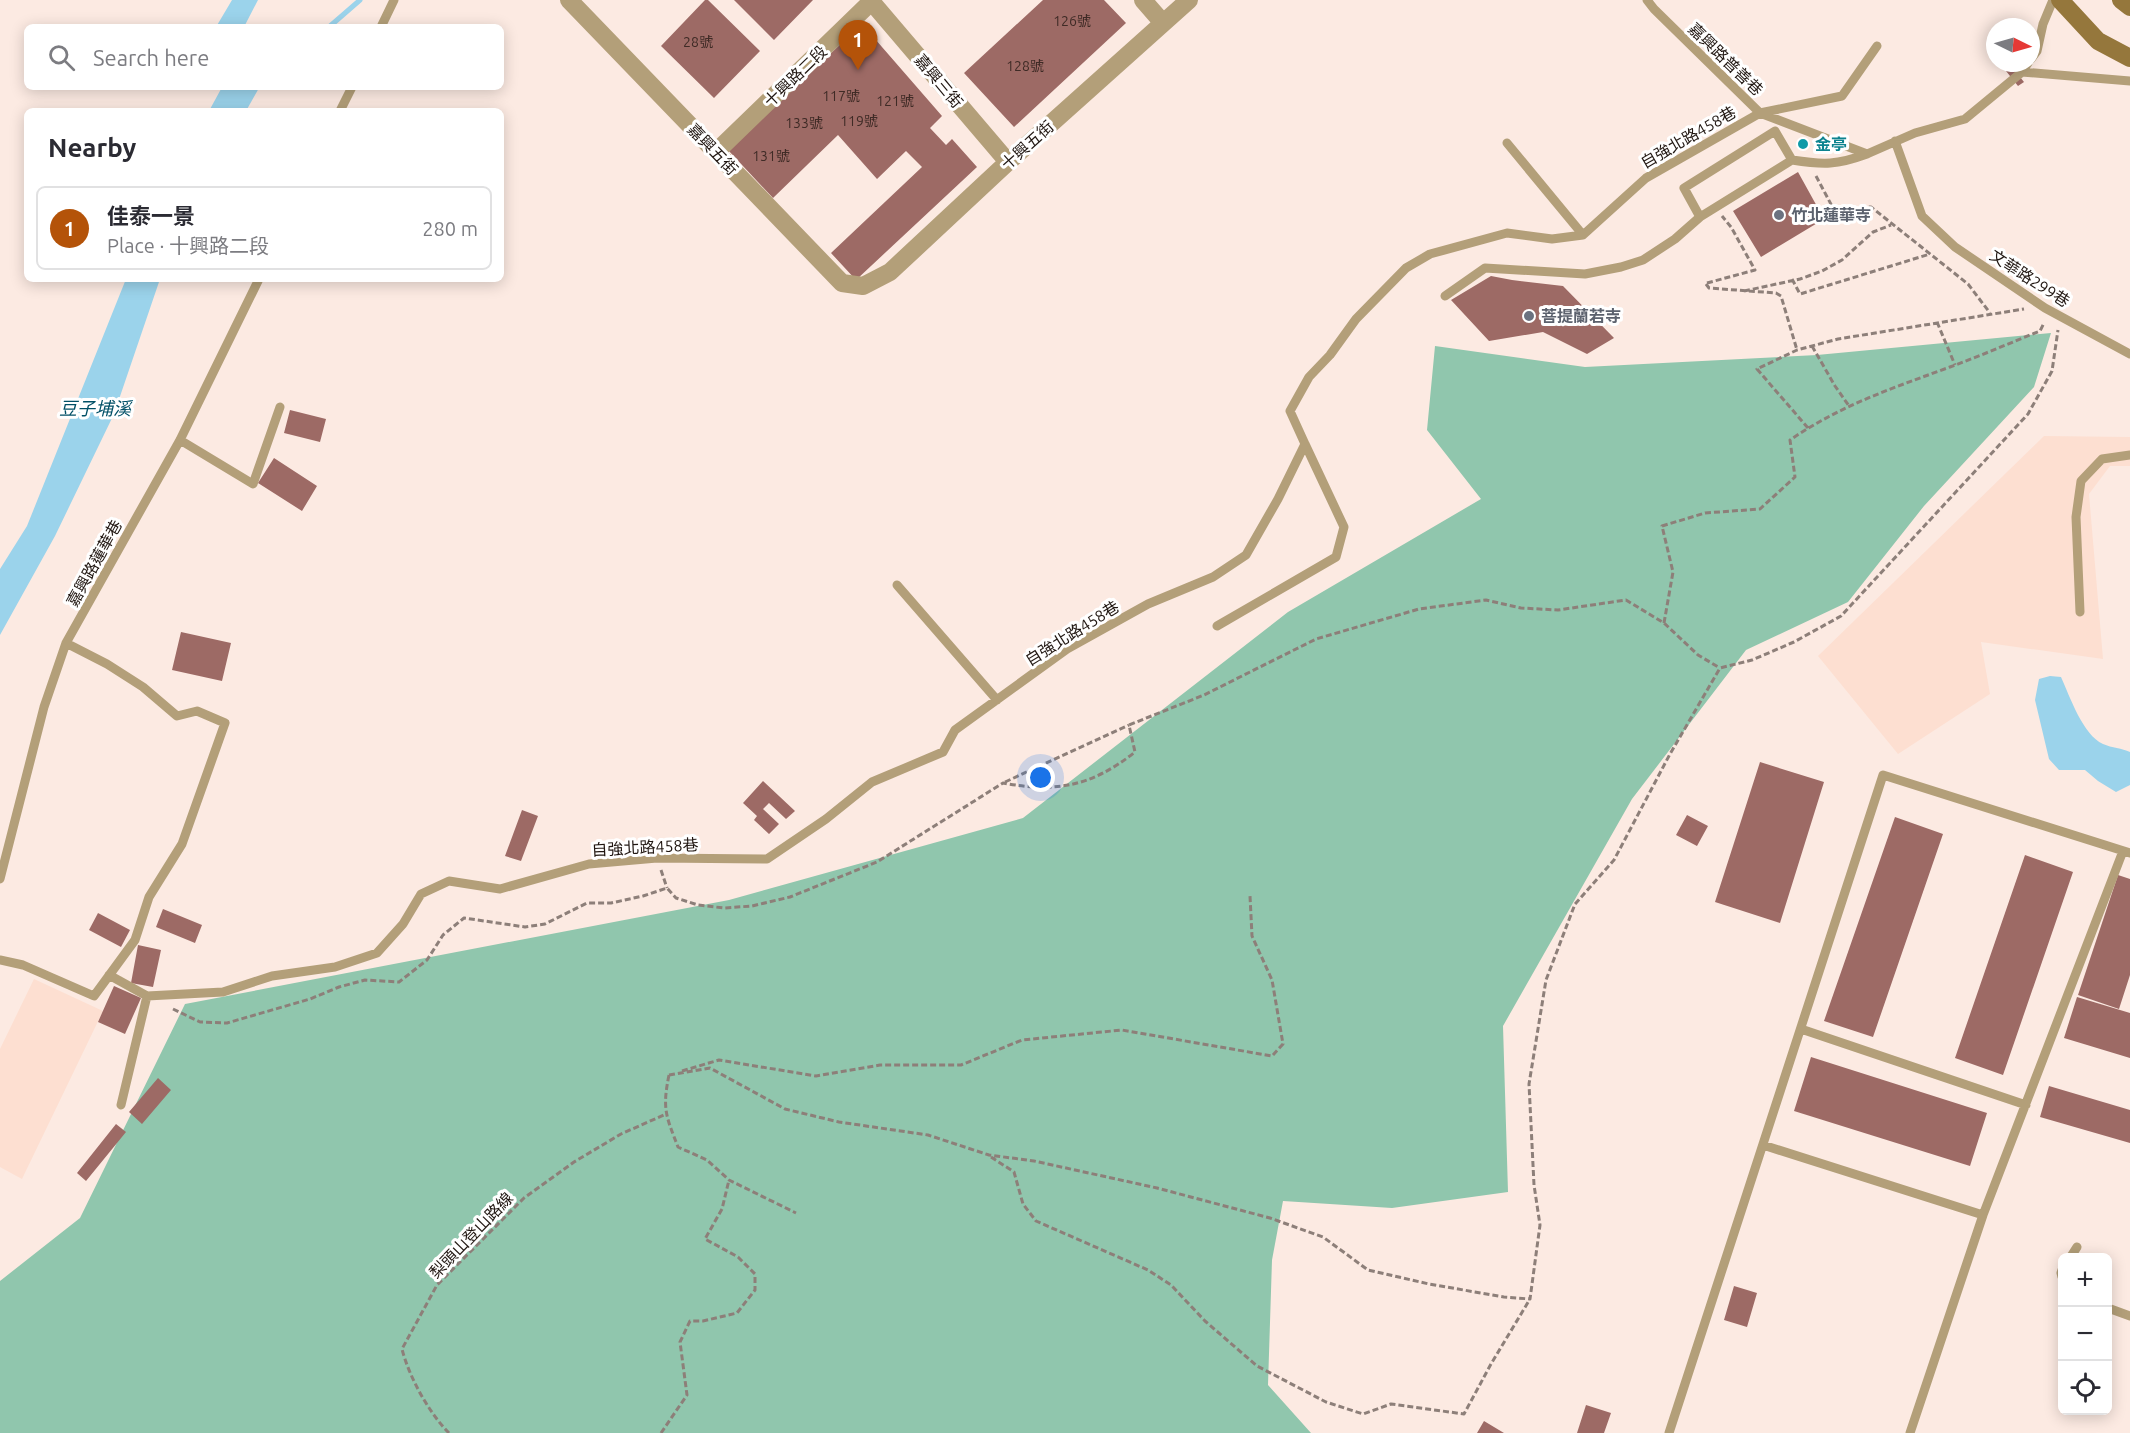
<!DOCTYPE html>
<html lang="en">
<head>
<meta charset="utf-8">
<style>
  body { margin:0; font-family:Ubuntu,"Noto Sans TC",sans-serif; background:#f2f2f3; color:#2b2b33 }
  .controls { position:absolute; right:18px; bottom:18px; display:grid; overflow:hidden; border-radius:9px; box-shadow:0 3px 15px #0003 }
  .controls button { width:54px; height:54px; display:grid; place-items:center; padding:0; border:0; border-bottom:2px solid #e1e1e2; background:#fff; color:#2b2b33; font:30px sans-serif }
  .compass { position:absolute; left:1986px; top:18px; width:54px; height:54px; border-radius:50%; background:#fff; box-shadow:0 3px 15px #0003; rotate:95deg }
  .you { position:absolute; left:1041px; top:778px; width:21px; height:21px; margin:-15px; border:4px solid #fff; border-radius:50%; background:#1a73e8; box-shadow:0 0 0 9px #1a73e833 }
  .badge { display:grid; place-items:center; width:39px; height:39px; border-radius:50%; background:#b45309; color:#fff; font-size:20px; font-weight:700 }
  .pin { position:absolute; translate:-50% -50px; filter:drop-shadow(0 2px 3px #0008) }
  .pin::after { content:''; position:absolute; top:32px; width:21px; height:18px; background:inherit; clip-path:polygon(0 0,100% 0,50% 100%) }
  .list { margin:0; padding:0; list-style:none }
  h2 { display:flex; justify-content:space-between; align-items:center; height:78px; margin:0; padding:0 24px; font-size:26px }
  h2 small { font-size:20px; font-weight:400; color:#7c7c81 }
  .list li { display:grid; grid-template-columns:39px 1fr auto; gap:18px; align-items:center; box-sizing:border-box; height:84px; margin:0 12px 12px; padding:0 12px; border:2px solid #e1e1e2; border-radius:9px }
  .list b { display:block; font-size:22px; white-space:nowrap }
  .list p { margin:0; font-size:20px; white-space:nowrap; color:#7c7c81 }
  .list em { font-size:20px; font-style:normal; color:#7c7c81 }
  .icon { flex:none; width:33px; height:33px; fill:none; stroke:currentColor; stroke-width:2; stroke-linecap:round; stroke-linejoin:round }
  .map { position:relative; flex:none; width:2130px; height:1433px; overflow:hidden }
  .search { position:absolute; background:#fff; box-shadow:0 3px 15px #0003; left:24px; top:24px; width:480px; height:66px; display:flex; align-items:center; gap:15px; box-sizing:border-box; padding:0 21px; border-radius:9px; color:#7c7c81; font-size:22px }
  .panel { position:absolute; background:#fff; box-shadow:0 3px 15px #0003; left:24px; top:108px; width:480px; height:174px; border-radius:9px }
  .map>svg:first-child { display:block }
</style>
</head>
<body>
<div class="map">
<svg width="2130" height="1433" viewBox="0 0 2130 1433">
  <rect width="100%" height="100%" fill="#fceae2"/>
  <path fill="#fddfd1" d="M2044,436L2130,437V466H2110L2089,494L2103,659L1981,642L1990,694L1898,754L1818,656Z
    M34,979L103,1011L22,1179L0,1167V1049Z"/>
  <path fill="#90c6ad" d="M2051,333L2034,387L1924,506L1848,602L1746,650L1632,799L1503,1026L1508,1192L1392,1208L1283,1201L1272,1260L1268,1385L1311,1433H0V1281L80,1218L185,1004L729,900L1023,818L1288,612L1481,499L1427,430L1435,346L1585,367L1817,355Z"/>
  <path fill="#9bd3eb" d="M232,0H258L244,27H216Z
    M219,87H259V88L246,111H209L221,89Z
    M126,279H160L114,414L55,536L0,635V569L27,526Z
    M2050,676L2061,677C2070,697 2083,735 2103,744C2112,748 2122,748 2130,752V785L2116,792L2098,781L2085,770H2059L2049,759L2035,700L2039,679Z"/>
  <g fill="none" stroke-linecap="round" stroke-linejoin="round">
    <path stroke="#9bd3eb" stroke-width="5" d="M329,27L360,0"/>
  </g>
  <path fill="#9d6a65" d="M705,0H708L760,51L714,98L661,46Z
    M734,0H813L774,40Z
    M1043,0H1104L1126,23L1014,127L964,73Z
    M862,24L942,116L930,128L946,145L952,139L977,167L856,280L831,253L922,167L906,151L877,179L838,135L773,198L728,150Z
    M2012,67L2024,82L2018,86L2006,71Z
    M1798,172L1824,219L1761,257L1733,211Z
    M1491,276L1512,280L1563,286L1614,338L1587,354L1543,332L1489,341L1451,300Z
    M290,410L326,419L320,442L284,433Z
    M274,458L317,486L302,511L258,483Z
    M181,632L231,643L222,681L172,670Z
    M1760,762L1824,782L1780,923L1715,902Z
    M763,781L795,811L786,819L769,803L763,809L779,824L769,834L754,820L757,816L743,803Z
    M522,810L538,816L521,861L505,856Z
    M1687,815L1708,826L1697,846L1676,835Z
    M1895,817L1943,834L1873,1037L1824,1021Z
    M2025,855L2073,872L2003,1075L1955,1058Z
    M2118,875L2130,879V975L2119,1009L2078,995Z
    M163,909L202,925L195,943L156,927Z
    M98,913L130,930L121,947L89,930Z
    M138,945L161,950L153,987L131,983Z
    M114,986L141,998L125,1034L98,1022Z
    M2077,997L2130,1013V1058L2064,1038Z
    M1811,1057L1987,1113L1970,1166L1794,1111Z
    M158,1078L171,1090L142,1124L129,1112Z
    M2049,1086L2130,1110V1143L2040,1117Z
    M116,1124L126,1132L86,1181L77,1173Z
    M1734,1286L1757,1293L1747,1327L1724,1320Z
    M1586,1405L1611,1413L1604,1433H1577Z
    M1484,1421L1504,1433H1477Z"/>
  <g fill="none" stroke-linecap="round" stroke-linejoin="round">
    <path stroke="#8d7f79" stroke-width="3" stroke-dasharray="6 3" stroke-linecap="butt" d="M1816,176L1833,208L1871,207L1968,284L1990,313
      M1792,279L1800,294L1930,254
      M1707,283L1755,270L1731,227L1722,216
      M1706,284L1709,288L1776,293L1781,296L1797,350
      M1744,291L1800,279L1822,271L1842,260L1873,232L1891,225
      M1937,322L1955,365
      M1812,346L1835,386L1849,406
      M1808,428L1757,369L1797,350L1838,339L2024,309
      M1664,623L1673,572L1662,526L1705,513L1760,509L1795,477L1790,440C1841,405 1893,388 1950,367C1980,356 2010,343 2040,331L2044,323
      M1005,782L1129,725
      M661,870L667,888
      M173,1009L200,1022L227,1023L310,999L339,987L365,980L399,982L427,960L443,935L464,918L525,927L545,924L587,903H611L643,896L667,888L676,898L698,905L724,908L752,906L790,897L877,862L1003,783C1057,793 1092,786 1135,752L1129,725L1204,695L1316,639L1419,609L1486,600L1521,608L1558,610L1626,600L1664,623L1698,655L1720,668
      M682,1071L719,1060L816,1076L880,1065H961L1022,1040L1122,1030L1272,1056L1283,1044L1272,980L1252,936L1250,896
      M669,1075L710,1068L785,1109L839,1122L928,1135L989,1155L1034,1161L1157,1188L1270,1218L1323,1237L1368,1270L1429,1284L1504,1297L1530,1299L1540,1225L1534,1185L1529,1084L1546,980L1575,904L1614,860L1670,754L1720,668L1752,660L1794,642L1841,616L2028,414L2052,371L2058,330
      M669,1075C662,1109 666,1116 678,1147L707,1160L729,1180L796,1213
      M991,1157L1014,1172L1023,1204L1036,1221L1148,1270L1171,1285L1205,1321L1257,1366L1326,1402L1363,1414L1391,1404L1464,1414L1491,1364L1530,1299
      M449,1433C429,1413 409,1377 402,1349L437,1285L524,1198L574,1162L621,1134L666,1114
      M661,1433L687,1395L680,1342L690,1321H703L737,1313L755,1290V1274L738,1257L705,1239L722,1209L729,1180"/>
    <path stroke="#b39f79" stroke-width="9" d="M1647,0L1654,9L1760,113L1867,154L1915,133L1965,119L2022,72L2028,63
      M381,27L394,0
      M2031,59L2037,51L2043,24L2053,0
      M2022,72L2130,81
      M340,111L352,87
      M1895,141L1922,216L1955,247L2045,308L2130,354
      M1507,143L1583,235
      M1700,217L1684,188L1775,131L1792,160
      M1445,296L1485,268L1585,274L1621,267L1643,260L1675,239L1700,217L1792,160C1824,165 1837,165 1867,154
      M180,440L253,484L280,407
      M897,585L997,700
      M2080,612L2076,517L2081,481L2102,459L2130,455
      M1217,626L1336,557L1344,527L1305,444
      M0,879L44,707L66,643L180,440L259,279
      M0,960L23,965L94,996L135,940L149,897L182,844L225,723L197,711L177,716L143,687L107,664L66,643
      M109,975L147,996L223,992L272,976L335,967L377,953L403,924L421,894L449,881L500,889L589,864L657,858L767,859L826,819L872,782L943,752L955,730L1067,649L1148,604L1213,577L1246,555L1278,499L1305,444L1290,411L1309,377L1330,355L1356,319L1406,268L1430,254L1507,233L1552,239L1583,235L1646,178L1760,113L1842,96L1877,46
      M1801,1029L2026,1105
      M121,1105L147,996
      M1763,1145L1983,1215
      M2070,1258L2077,1247
      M2062,1270L2061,1273L2062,1277
      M2108,1308L2130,1316
      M1669,1433L1883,775L2130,853
      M1910,1433L1983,1215L2123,851"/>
    <path stroke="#b39f79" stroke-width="18" d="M569,0L842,283L863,286L890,272L1008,162L1189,0
      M870,0L1008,162
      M1143,0L1163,23
      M716,152L873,0"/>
    <path stroke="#95773c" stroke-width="18" d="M2060,0L2098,41L2130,58
      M2121,0L2130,7"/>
  </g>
  <circle fill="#0f9aa8" stroke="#fff" stroke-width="2" cx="1803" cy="144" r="6"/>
  <g fill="#6b7280" stroke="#fff" stroke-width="2">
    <circle cx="1779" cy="215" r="6"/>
    <circle cx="1529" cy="316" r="6"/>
  </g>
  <g text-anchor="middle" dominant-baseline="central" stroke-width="6" stroke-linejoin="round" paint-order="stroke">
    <g font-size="14" fill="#3f2b26">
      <text x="1072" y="21">126號</text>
      <text x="698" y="42">28號</text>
      <text x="1025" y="66">128號</text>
      <text x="841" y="96">117號</text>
      <text x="895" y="101">121號</text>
      <text x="859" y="121">119號</text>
      <text x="804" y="123">133號</text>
      <text x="771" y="156">131號</text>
    </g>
    <g font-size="16" fill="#201611" stroke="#fff">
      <text transform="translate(1726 59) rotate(44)">嘉興路普善巷</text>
      <text transform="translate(795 76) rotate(-44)">十興路二段</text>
      <text transform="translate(939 81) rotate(50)">嘉興三街</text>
      <text transform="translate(1688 137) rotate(-30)">自強北路458巷</text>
      <text transform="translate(1027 145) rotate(-42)">十興五街</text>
      <text transform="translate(713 149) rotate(46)">嘉興五街</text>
      <text transform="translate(2030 278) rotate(33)">文華路299巷</text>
      <text transform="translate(94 563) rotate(-61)">嘉興路蓮華巷</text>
      <text transform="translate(1072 633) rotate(-32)">自強北路458巷</text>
      <text transform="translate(645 847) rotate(-3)">自強北路458巷</text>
      <text transform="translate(471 1235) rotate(-46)">梨頭山登山路線</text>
    </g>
    <g font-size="16" font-weight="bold" fill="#0d838f" stroke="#fff" text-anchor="start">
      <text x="1815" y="144">金亭</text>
    </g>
    <g font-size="16" font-weight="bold" fill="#5b616d" stroke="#fff" text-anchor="start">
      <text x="1791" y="215">竹北蓮華寺</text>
      <text x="1541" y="316">菩提蘭若寺</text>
    </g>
    <g font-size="18" font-style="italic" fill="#004f66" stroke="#fff">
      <text x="95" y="408">豆子埔溪</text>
    </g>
  </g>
</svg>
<div class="controls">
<button>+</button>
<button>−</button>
<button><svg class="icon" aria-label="locate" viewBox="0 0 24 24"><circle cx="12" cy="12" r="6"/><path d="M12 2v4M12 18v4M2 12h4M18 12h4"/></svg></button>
</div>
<svg class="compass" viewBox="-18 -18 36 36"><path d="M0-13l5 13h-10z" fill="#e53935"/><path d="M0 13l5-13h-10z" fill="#7c7c81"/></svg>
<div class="you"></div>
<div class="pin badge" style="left:858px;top:70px">1</div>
<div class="search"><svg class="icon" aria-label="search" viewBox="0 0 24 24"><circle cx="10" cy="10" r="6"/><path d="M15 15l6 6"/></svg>Search here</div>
<section class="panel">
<h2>Nearby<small></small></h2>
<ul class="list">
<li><span class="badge">1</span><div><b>佳泰一景</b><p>Place · 十興路二段</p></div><em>280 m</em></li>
</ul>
</section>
</div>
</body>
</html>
